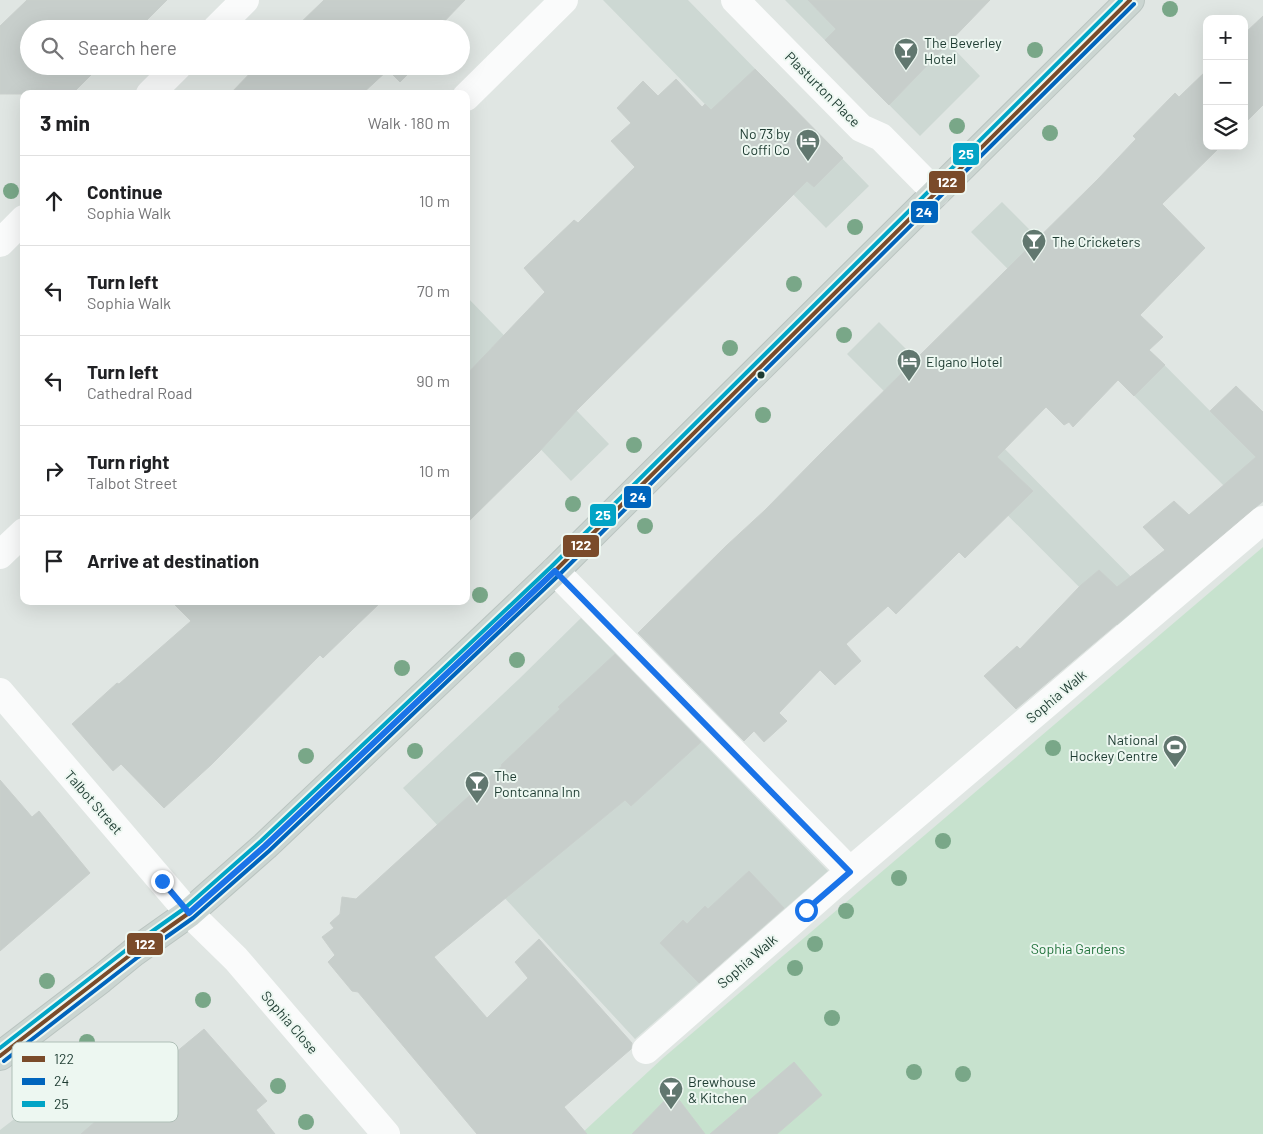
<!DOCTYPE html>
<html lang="en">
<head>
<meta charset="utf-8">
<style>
  body { margin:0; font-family:Barlow,sans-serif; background:#f6f6f6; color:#202124 }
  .controls { position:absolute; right:15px; top:15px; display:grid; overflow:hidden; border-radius:10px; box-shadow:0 5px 20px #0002 }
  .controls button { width:45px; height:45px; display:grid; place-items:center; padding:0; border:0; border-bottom:1px solid #e0e0e0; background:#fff; color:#202124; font:25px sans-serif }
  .stop { position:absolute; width:15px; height:15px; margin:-11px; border:4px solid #1a73e8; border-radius:50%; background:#fff }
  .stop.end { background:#1a73e8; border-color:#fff; box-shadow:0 1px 5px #0008 }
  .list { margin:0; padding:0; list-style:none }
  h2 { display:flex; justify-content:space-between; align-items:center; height:65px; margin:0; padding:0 20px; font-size:21px }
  h2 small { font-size:16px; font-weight:400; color:#757577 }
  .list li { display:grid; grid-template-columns:32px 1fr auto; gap:15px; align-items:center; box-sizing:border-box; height:90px; padding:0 20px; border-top:1px solid #e0e0e0 }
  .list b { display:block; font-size:19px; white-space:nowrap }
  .list p { margin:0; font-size:16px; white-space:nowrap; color:#757577 }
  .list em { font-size:16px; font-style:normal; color:#757577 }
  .icon { flex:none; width:28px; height:28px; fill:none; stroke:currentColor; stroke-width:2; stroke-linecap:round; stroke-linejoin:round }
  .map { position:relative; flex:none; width:1263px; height:1134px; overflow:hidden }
  .search { position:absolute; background:#fff; box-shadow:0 5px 20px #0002; left:20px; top:20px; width:450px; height:55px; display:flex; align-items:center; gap:12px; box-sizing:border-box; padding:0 18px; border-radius:28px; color:#757577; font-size:19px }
  .panel { position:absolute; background:#fff; box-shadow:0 5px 20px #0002; left:20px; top:90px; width:450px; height:515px; border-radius:10px }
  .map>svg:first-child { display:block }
</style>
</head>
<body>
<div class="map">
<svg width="1263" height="1134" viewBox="0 0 1263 1134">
  <rect width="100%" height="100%" fill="#e0e6e3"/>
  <path fill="#cdd8d3" d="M603,0H688L869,186L826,228Z
    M785,0H907L980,76L920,136Z
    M1002,202L1263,464V502L1250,512L971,232Z
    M466,296L609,444L571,481L466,371Z
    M879,322L916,359L1151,597L1118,626L847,354Z
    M581,618L828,871L635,1039L403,788L519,679Z
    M104,1050L173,1134H0V1130Z"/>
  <path fill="#c7e2ce" d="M1263,547V1134H581L663,1058Z"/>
  <path fill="#c7cecb" stroke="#c9cfcc" d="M27,0H167L138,29H29V66H100L72,94H0V26Z
    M324,0H465L437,29H294Z
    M808,0H990L889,105L825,40L836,29Z
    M1263,16V105L1244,124V34Z
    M257,66H416L400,82L388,70L362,94H230Z
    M755,69L843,158L814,187L807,181L577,410L538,453L466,524V375L545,292L524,268L574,220L578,223L635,167L611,141L631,123L617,108L643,81L658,96L676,79L702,107L705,104L711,110Z
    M1207,70V146H1221L1162,204L1205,248L1140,315L1163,337L1149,350L1165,365L1134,396L1118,380L1073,427L1069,422L1064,425L1046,407L997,457L1033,491L965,558L959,552L896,614L888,606L846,644L861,661L835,685L820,670L779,713L787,721L764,742L754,731L744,741L638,633L726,546L765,510L821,453L1098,179L1136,139L1133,136L1175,93L1179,97Z
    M1236,386L1263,412V501L1016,709L984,676L1017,646L1020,649L1080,586L1099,570L1117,587L1165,550L1143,527L1174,501L1189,515L1256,457L1210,411Z
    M171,601H382L323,658L320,655L212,764L164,808L121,764L113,771L72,724L117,683L119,684L191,621Z
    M615,654L701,742L631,806L625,800L434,957L487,1018L528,978L515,962L539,939L632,1043L631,1049L564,1107L587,1134H477L358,992L352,991L328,962L335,955L322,937L334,928L330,923L340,914L342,897L356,899L502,766L501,765L560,709L558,707Z
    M0,780L32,817L39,811L90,873L0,951Z
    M749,871L784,908L699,983L660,943L683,920L687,924L705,906L708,909Z
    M204,1029L267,1101L256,1110L275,1134H81L149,1075L150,1064L165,1051L175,1053Z
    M794,1062L822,1095L777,1134H710Z
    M673,1092L705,1134H632Z"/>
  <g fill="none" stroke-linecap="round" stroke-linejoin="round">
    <defs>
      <path id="major" d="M0,1056L101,979L134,952L189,913L265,846L555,571L1130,0"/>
    </defs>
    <use href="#major" stroke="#bac4c0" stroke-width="30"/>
    <path stroke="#fafbfb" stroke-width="28" d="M735,0L861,128L881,137L936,193
      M216,29L245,0
      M150,94L178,66
      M466,97L564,0
      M0,243L24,219
      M0,555L24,532
      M555,571L850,871
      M0,692L189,913L236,959L386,1134
      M646,1050L850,871L1263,520"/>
    <use href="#major" stroke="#cbd5d1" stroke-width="28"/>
    <defs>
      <path id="bus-1" d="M0,1056L134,952L189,913L265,846L555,571L1130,0"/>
      <path id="bus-2" d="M4,1061L138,957L193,918L269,851L559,575L1134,4"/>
      <path id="bus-3" d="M0,1048L130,947L185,908L261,841L551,567L1121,0"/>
    </defs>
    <use href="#bus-1" stroke="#edf7f1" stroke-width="8"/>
    <use href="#bus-2" stroke="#edf7f1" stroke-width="8"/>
    <use href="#bus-3" stroke="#edf7f1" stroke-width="8"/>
    <use href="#bus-1" stroke="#7a4b2a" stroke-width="4"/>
    <use href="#bus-2" stroke="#0065bd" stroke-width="4"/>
    <use href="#bus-3" stroke="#01a4c6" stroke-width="4"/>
  </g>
  <g fill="#79a788">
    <circle cx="1170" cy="9" r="8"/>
    <circle cx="1035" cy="50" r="8"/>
    <circle cx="957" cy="126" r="8"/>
    <circle cx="1050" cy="133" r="8"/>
    <circle cx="11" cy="191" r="8"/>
    <circle cx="855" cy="227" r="8"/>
    <circle cx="794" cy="284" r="8"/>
    <circle cx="844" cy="335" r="8"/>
    <circle cx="730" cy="348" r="8"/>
    <circle cx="763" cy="415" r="8"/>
    <circle cx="634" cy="445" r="8"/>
    <circle cx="573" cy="504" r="8"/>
    <circle cx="645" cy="526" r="8"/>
    <circle cx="480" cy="595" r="8"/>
    <circle cx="517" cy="660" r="8"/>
    <circle cx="402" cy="668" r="8"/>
    <circle cx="1053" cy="748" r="8"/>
    <circle cx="415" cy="751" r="8"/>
    <circle cx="306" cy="756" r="8"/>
    <circle cx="943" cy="841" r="8"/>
    <circle cx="899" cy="878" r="8"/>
    <circle cx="846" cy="911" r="8"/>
    <circle cx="815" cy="944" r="8"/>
    <circle cx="795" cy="968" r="8"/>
    <circle cx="47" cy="981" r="8"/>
    <circle cx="203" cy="1000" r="8"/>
    <circle cx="832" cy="1018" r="8"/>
    <circle cx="87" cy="1042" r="8"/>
    <circle cx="914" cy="1072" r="8"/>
    <circle cx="963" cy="1074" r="8"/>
    <circle cx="278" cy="1086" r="8"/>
    <circle cx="306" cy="1122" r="8"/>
  </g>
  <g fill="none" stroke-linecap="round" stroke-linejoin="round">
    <path stroke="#1a73e8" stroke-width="6" d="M162,881L189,913L265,846L555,571L850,872L806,910"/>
  </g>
  <defs>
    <symbol id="bar-pin" viewBox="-11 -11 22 30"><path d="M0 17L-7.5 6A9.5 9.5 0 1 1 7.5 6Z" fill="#61776f" stroke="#edf7f1"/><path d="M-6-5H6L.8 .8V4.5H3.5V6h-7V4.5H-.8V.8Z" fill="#fff"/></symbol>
    <symbol id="hotel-pin" viewBox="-11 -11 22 30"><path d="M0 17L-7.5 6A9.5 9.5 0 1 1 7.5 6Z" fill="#61776f" stroke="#edf7f1"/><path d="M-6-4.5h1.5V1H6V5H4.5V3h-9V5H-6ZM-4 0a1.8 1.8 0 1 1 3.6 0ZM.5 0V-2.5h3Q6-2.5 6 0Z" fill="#fff"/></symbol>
    <symbol id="stadium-pin" viewBox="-11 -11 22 30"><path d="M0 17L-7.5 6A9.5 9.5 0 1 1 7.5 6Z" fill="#61776f" stroke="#edf7f1"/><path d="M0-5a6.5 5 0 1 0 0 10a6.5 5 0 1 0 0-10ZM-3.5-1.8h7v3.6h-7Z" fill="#fff"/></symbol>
  </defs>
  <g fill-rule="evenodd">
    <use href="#bar-pin" x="892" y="36" width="28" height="38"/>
    <use href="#hotel-pin" x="794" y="127" width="28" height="38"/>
    <use href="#bar-pin" x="1020" y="227" width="28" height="38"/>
    <use href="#hotel-pin" x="895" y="347" width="28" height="38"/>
    <use href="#stadium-pin" x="1161" y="733" width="28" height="38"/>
    <use href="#bar-pin" x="463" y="769" width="28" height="38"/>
    <use href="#bar-pin" x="657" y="1075" width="28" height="38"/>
  </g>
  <circle fill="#1d3b31" stroke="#edf7f1" stroke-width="2" cx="761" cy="375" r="4.5"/>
  <g text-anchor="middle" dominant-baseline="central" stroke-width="4" stroke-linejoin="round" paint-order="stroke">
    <g font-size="14" fill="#1d3b31" stroke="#edf7f1" text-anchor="start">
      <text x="924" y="42">The Beverley<tspan x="924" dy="16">Hotel</tspan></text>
      <text x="790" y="133" text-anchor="end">No 73 by<tspan x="790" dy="16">Coffi Co</tspan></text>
      <text x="1052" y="241">The Cricketers</text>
      <text x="926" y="361">Elgano Hotel</text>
      <text x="1158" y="739" text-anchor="end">National<tspan x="1158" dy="16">Hockey Centre</tspan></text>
      <text x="494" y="775">The<tspan x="494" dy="16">Pontcanna Inn</tspan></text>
      <text x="688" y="1081">Brewhouse<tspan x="688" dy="16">&amp; Kitchen</tspan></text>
    </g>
    <g font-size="14" fill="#1d3b31" stroke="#edf7f1">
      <text transform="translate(823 89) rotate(45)">Plasturton Place</text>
      <text transform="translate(1056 696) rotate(-40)">Sophia Walk</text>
      <text transform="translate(94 802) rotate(49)">Talbot Street</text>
      <text transform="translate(747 961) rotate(-41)">Sophia Walk</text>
      <text transform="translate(290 1022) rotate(49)">Sophia Close</text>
    </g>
    <g font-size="14" fill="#24743e" stroke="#edf7f1">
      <text x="1078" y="948">Sophia Gardens</text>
    </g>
  </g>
  <rect x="12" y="1042" width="166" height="80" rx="8" fill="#edf7f1" stroke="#afbfb7" stroke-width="1"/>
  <rect x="22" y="1056" width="23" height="6" fill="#7a4b2a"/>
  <rect x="22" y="1078" width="23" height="7" fill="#0065bd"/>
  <rect x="22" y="1101" width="23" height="6" fill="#01a4c6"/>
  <g font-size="14" fill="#1d3b31">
    <text x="54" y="1064">122</text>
    <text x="54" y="1086">24</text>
    <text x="54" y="1109">25</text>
  </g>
  <g stroke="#edf7f1" stroke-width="2">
    <rect x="952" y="142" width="28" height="24" rx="5" fill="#01a4c6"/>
    <rect x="928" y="170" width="38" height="24" rx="5" fill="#7a4b2a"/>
    <rect x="910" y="200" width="29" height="24" rx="5" fill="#0065bd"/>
    <rect x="623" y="485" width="29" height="24" rx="5" fill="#0065bd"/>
    <rect x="589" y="503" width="28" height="24" rx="5" fill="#01a4c6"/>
    <rect x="562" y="534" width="38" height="24" rx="5" fill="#7a4b2a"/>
    <rect x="126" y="932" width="38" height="24" rx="5" fill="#7a4b2a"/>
  </g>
  <g font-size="14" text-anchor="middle" font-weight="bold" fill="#fff">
    <text x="966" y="159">25</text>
    <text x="947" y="187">122</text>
    <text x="924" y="217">24</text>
    <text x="638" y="502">24</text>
    <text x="603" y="520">25</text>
    <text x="581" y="550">122</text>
    <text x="145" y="949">122</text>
  </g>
</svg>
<div class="controls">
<button>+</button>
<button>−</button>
<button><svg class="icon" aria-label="layers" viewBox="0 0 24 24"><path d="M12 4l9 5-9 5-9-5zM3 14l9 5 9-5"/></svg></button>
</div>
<div class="stop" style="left:806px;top:910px"></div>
<div class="stop end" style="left:162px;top:881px"></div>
<div class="search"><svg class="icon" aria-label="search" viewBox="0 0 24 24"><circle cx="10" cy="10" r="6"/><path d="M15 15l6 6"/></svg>Search here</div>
<section class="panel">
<h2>3 min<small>Walk · 180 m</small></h2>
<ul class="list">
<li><svg class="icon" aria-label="ahead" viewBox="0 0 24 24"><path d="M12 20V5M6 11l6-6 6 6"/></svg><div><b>Continue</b><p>Sophia Walk</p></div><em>10 m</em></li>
<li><svg class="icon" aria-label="left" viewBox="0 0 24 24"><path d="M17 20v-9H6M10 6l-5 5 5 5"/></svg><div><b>Turn left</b><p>Sophia Walk</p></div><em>70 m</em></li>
<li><svg class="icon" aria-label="left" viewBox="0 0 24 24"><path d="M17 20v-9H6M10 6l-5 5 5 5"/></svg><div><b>Turn left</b><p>Cathedral Road</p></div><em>90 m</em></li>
<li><svg class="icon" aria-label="right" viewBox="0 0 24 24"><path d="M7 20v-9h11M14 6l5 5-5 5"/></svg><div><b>Turn right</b><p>Talbot Street</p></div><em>10 m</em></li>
<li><svg class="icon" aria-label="arrive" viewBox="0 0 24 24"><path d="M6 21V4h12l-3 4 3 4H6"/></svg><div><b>Arrive at destination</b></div></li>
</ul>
</section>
</div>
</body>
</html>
